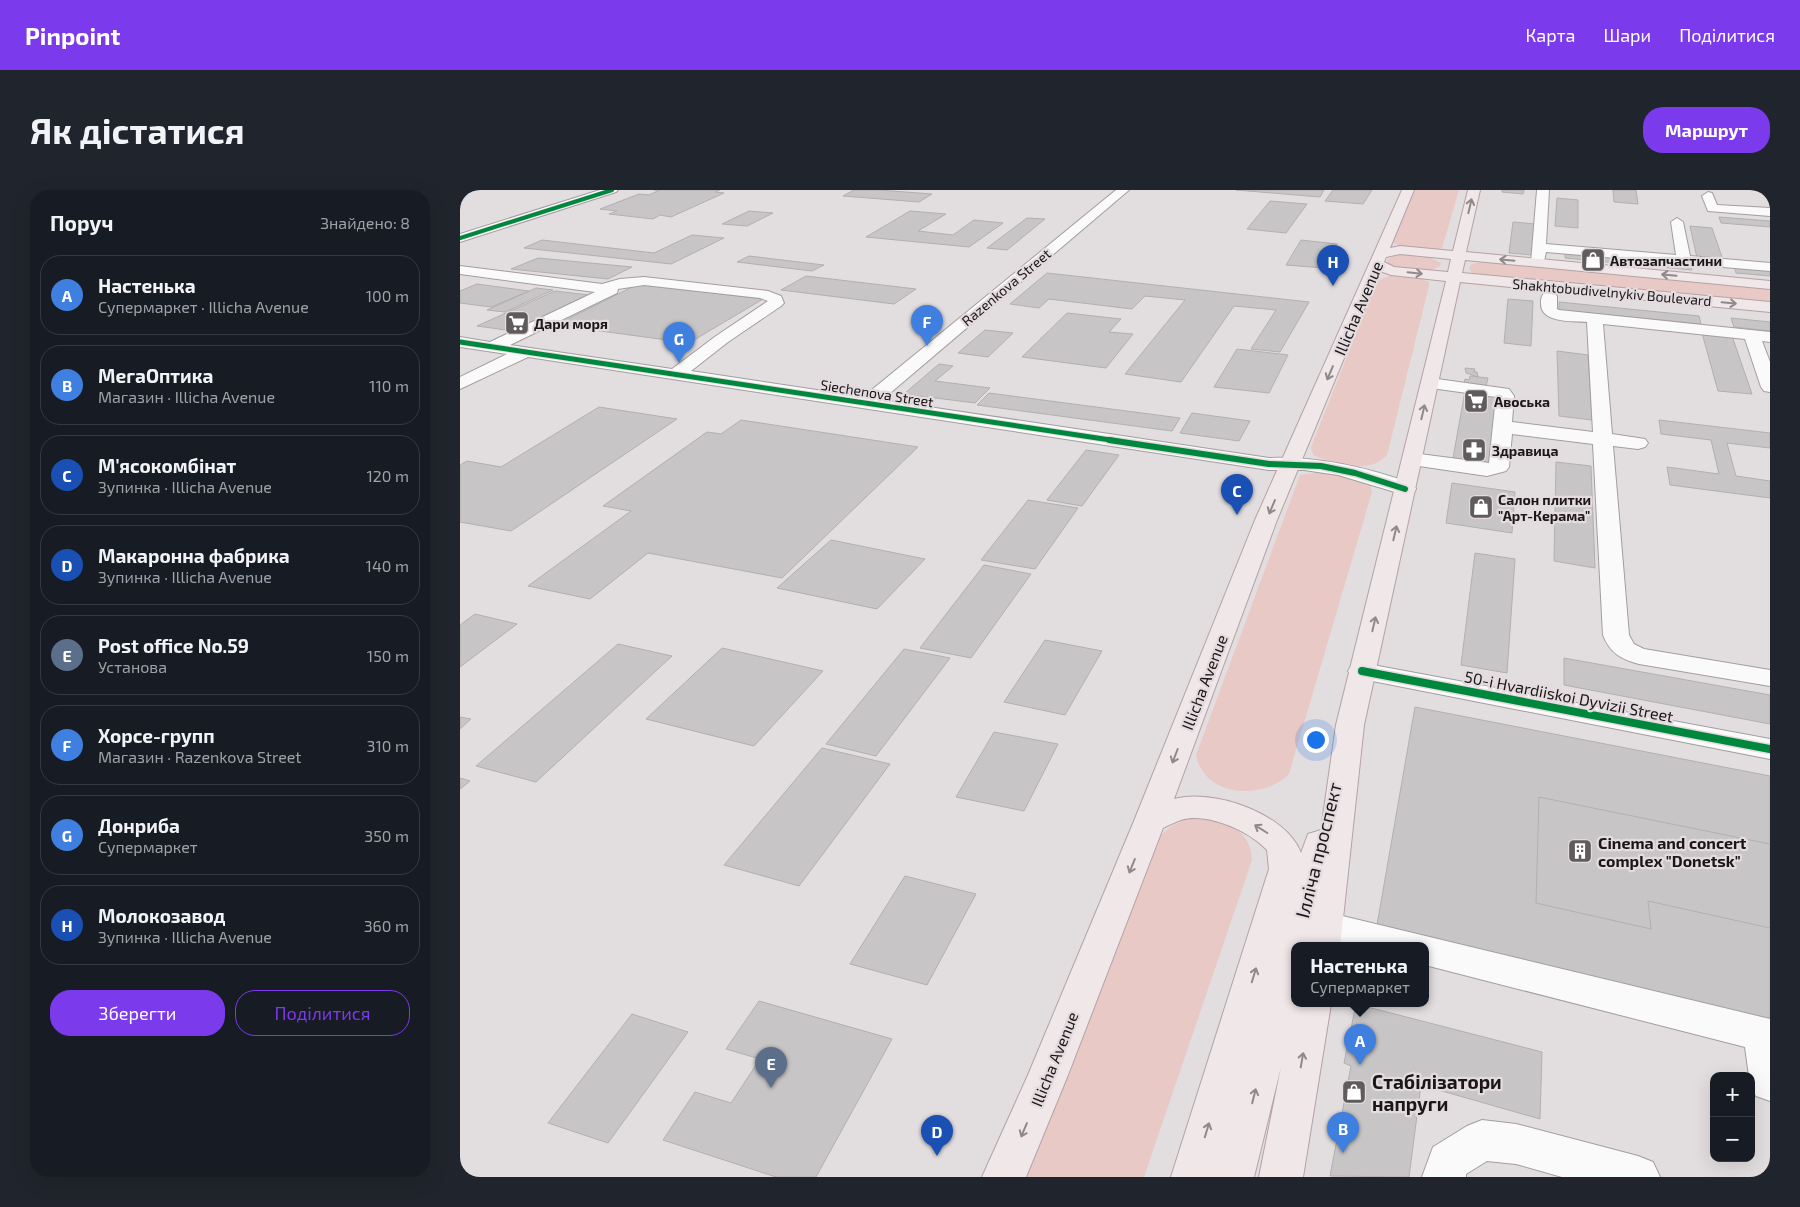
<!DOCTYPE html>
<html lang="uk">
<head>
<meta charset="utf-8">
<style>
  body { margin:0; font-family:"Exo 2",sans-serif; background:#20242c; color:#f1f3f6 }
  .controls { position:absolute; right:15px; bottom:15px; display:grid; overflow:hidden; border-radius:10px; box-shadow:0 5px 20px #0002 }
  .controls button { width:45px; height:45px; display:grid; place-items:center; padding:0; border:0; border-bottom:1px solid #363941; background:#171b24; color:#f1f3f6; font:25px sans-serif }
  .you { position:absolute; left:855px; top:549px; width:18px; height:18px; margin:-12px; border:4px solid #fff; border-radius:50%; background:#1a73e8; box-shadow:0 0 0 8px #1a73e833 }
  .badge { display:grid; place-items:center; width:32px; height:32px; border-radius:50%; background:#7c3aed; color:#fff; font-size:16px; font-weight:700 }
  .pin { position:absolute; translate:-50% -41px; filter:drop-shadow(0 1px 2px #0008) }
  .pin::after { content:''; position:absolute; top:26px; width:18px; height:15px; background:inherit; clip-path:polygon(0 0,100% 0,50% 100%) }
  .popup { position:absolute; left:831px; top:752px; width:138px; height:65px; box-sizing:border-box; display:grid; place-content:center; border-radius:10px; background:#171b24; filter:drop-shadow(0 1px 4px #0005); font-size:16px; white-space:nowrap; color:#9ea1a6 }
  .popup b { font-size:19px; color:#f1f3f6 }
  .popup::after { content:''; position:absolute; left:50%; top:100%; margin-left:-10px; border:10px solid transparent; border-top-color:#171b24 }
  .list { margin:0; padding:0; list-style:none }
  h2 { display:flex; justify-content:space-between; align-items:center; height:65px; margin:0; padding:0 20px; font-size:21px }
  h2 small { font-size:16px; font-weight:400; color:#9ea1a6 }
  .list li { display:grid; grid-template-columns:32px 1fr auto; gap:15px; align-items:center; box-sizing:border-box; height:80px; margin:0 10px 10px; padding:0 10px; border:1px solid #363941; border-radius:20px }
  .list b { display:block; font-size:19px; white-space:nowrap }
  .list p { margin:0; font-size:16px; white-space:nowrap; color:#9ea1a6 }
  .list em { font-size:16px; font-style:normal; color:#9ea1a6 }
  .actions { display:flex; gap:10px; padding:15px 20px }
  .actions a { flex:1; padding:11px 0; border:1px solid #7c3aed; border-radius:20px; text-align:center; font-size:18px; color:#7c3aed }
  .actions .main { background:#7c3aed; color:#fff }
  .map { position:relative; flex:none; width:1310px; height:987px; overflow:hidden; border-radius:20px }
  header { display:flex; align-items:center; gap:30px; box-sizing:border-box; height:70px; padding:0 25px; background:#7c3aed; color:#fff }
  header strong { font-size:24px }
  nav { display:flex; gap:28px; margin-inline-start:auto; font-size:18px }
  .intro { display:flex; align-items:center; justify-content:space-between; box-sizing:border-box; height:120px; padding:0 30px }
  h1 { margin:0; font-size:35px }
  .button { padding:12px 22px; border-radius:20px; background:#7c3aed; color:#fff; font-size:18px; font-weight:700 }
  main { display:flex; gap:30px; padding:0 30px }
  aside { flex:1; background:#171b24; border-radius:20px; box-shadow:0 5px 20px #0002 }
  .map>svg:first-child { display:block }
</style>
</head>
<body>
<header>
<strong>Pinpoint</strong>
<nav><a>Карта</a><a>Шари</a><a>Поділитися</a></nav>
</header>
<div class="intro"><h1>Як дістатися</h1><a class="button">Маршрут</a></div>
<main>
<aside>
<h2>Поруч<small>Знайдено: 8</small></h2>
<ul class="list">
<li><span class="badge" style="background:#3f7fe0">A</span><div><b>Настенька</b><p>Супермаркет · Illicha Avenue</p></div><em>100 m</em></li>
<li><span class="badge" style="background:#3f7fe0">B</span><div><b>МегаОптика</b><p>Магазин · Illicha Avenue</p></div><em>110 m</em></li>
<li><span class="badge" style="background:#1a4fb4">C</span><div><b>М'ясокомбінат</b><p>Зупинка · Illicha Avenue</p></div><em>120 m</em></li>
<li><span class="badge" style="background:#1a4fb4">D</span><div><b>Макаронна фабрика</b><p>Зупинка · Illicha Avenue</p></div><em>140 m</em></li>
<li><span class="badge" style="background:#5c6f8a">E</span><div><b>Post office No.59</b><p>Установа</p></div><em>150 m</em></li>
<li><span class="badge" style="background:#3f7fe0">F</span><div><b>Хорсе-групп</b><p>Магазин · Razenkova Street</p></div><em>310 m</em></li>
<li><span class="badge" style="background:#3f7fe0">G</span><div><b>Донриба</b><p>Супермаркет</p></div><em>350 m</em></li>
<li><span class="badge" style="background:#1a4fb4">H</span><div><b>Молокозавод</b><p>Зупинка · Illicha Avenue</p></div><em>360 m</em></li>
</ul>
<div class="actions"><a class="main">Зберегти</a><a>Поділитися</a></div>
</aside>
<div class="map">
<svg width="1310" height="987" viewBox="0 0 1310 987">
  <rect width="100%" height="100%" fill="#e2dddf"/>
  <path fill="#e8c9c5" d="M955,0H999L982,58C967,62 948,60 933,53Z
    M950,64L967,66L981,73L980,76C967,84 941,81 928,73L927,70L934,65Z
    M1023,71L1310,97V115L1019,86L1011,82L1009,78L1012,74Z
    M932,85L955,86L969,92V96L927,265C910,285 874,274 853,265L851,257L917,91Z
    M860,282L880,284L910,293L912,302L829,584C802,611 744,607 736,565L840,285Z
    M733,628C762,628 791,638 792,670L684,987H564L699,648C708,636 718,632 733,628Z"/>
  <path fill="#c8c5c7" stroke="#b3afb1" d="M194,0H260L255,2L264,3L211,27L200,25L193,29L149,24L157,21L140,19L179,4L189,5L200,0Z
    M394,0H419L472,4L459,12L383,6Z
    M776,0H864L860,7Z
    M873,0H912L903,14L865,11Z
    M1042,0H1064L1063,4L1042,2Z
    M1153,0H1176L1178,14L1154,12Z
    M1097,8L1118,10V38L1095,36Z
    M810,11L847,14L826,43L787,39Z
    M289,21L313,23L287,36L262,34Z
    M450,21L486,24L458,41L493,45L514,30L543,33L509,57L406,47Z
    M1259,27L1310,31V37L1261,33Z
    M567,28L585,29L547,60L527,58Z
    M1053,32L1075,34L1072,65L1049,63Z
    M1230,36L1252,38L1263,70L1237,68Z
    M232,45L264,48L211,74L64,58L82,50L194,63Z
    M841,50L877,54L864,78L826,75Z
    M1105,61L1230,73L1232,80L1105,68Z
    M289,66L364,75L352,81L277,72Z
    M78,68L172,77L148,89L51,79Z
    M1274,76L1310,79V86L1276,83Z
    M587,83L849,112L820,162L791,159L816,120L774,116L721,192L665,184L725,110L685,106L672,119L589,109L579,118L550,114Z
    M346,86L456,99L434,114L321,100Z
    M17,94L69,101L31,117L0,113V101Z
    M178,94L303,109L229,153L96,135Z
    M76,98L93,100L45,122L27,120Z
    M95,101L137,106L60,142L17,136Z
    M1048,109L1073,111L1071,156L1044,153Z
    M1099,112L1239,126L1241,134L1099,120Z
    M607,123L661,129L649,142L673,144L646,178L562,167Z
    M1271,128L1310,132V141L1274,137Z
    M525,140L553,143L528,167L498,163Z
    M1242,143L1272,146L1292,204L1258,201Z
    M777,159L828,165L809,203L754,197Z
    M1097,161L1128,165L1132,230L1099,226Z
    M479,174L493,176L475,191L530,198L515,213L444,204Z
    M1005,178L1015,179L1014,182H1017L1018,187L1006,183Z
    M1010,186L1028,188L1026,196L1004,193L1005,189L1009,190Z
    M1005,201L1037,204L1029,273L993,268Z
    M529,203L720,228L712,241L517,215Z
    M139,217L217,229L51,341L0,332V275L7,271L41,277Z
    M732,223L790,231L779,251L720,243Z
    M281,230L458,257L322,388L188,363L130,409L68,396L171,321L143,316L247,242L261,244Z
    M1199,230L1310,243V258L1267,253L1276,286L1310,291V308L1210,295L1207,277L1259,284L1251,250L1201,244Z
    M626,260L659,265L622,316L587,310Z
    M1096,272L1131,276L1135,378L1094,371Z
    M992,293L1055,302L1052,343L986,333Z
    M568,310L618,318L575,379L521,370Z
    M371,350L465,369L417,419L317,398Z
    M1015,363L1055,369L1047,483L1001,475Z
    M524,375L571,384L511,468L460,458Z
    M15,424L57,434L0,477V435Z
    M585,450L642,461L605,525L544,512Z
    M158,454L212,466L76,592L16,576Z
    M262,458L363,481L294,556L186,529Z
    M444,459L490,468L416,566L366,554Z
    M1104,468L1310,505V534L1104,495Z
    M955,517L1310,586V830L917,735Z
    M0,527L11,529L0,539Z
    M534,542L598,554L564,621L496,607Z
    M362,558L430,574L339,696L264,675Z
    M0,588L10,591L0,599Z
    M1079,607L1310,654V738L1188,711L1191,739L1076,713Z
    M445,686L516,704L467,795L390,774Z
    M299,811L432,849L356,987H316L203,950L235,902L271,913L300,869L266,859Z
    M896,814L1082,862L1080,929L961,895L949,987L870,986L891,876L884,873Z
    M172,824L228,842L148,953L88,933Z"/>
  <g fill="none" stroke-linecap="round" stroke-linejoin="round">
    <defs>
      <path id="minor" d="M140,0H158L156,2L0,52V44Z
        M656,0H669L422,210L809,268C859,266 906,277 953,294L956,299L953,304L945,305L878,285L844,280H809L68,167L0,199V187L47,164L0,157V147L30,152L135,102L0,84V76L142,94L160,89L184,87L308,101L321,106L324,113L321,116L268,152L231,181L403,207ZM184,95L300,108L308,111L256,146L212,179L50,155L157,103L158,99Z
        M1077,0H1089L1086,54L1216,65L1211,32L1217,28L1223,32L1230,66L1310,73V81L1086,62L1083,76H1073L1071,73Z
        M1248,2L1252,3L1257,15L1310,18V26L1248,21L1242,6Z
        M1089,101L1094,103L1097,106V119L1099,120L1310,142V152L1302,151L1310,172V202L1304,201L1301,197L1285,149L1143,134L1152,244L1185,249L1188,253L1185,257L1178,259L1153,256L1169,445L1174,454L1184,459L1310,480V496L1179,474C1161,469 1150,463 1143,445L1133,254L1052,244L1049,277L1046,281L1027,286L952,275L945,273L942,269L945,265L952,263L1029,273L1036,207L964,197L961,193L964,189L970,188L1049,199L1054,206L1052,232L1133,242L1127,132C1113,131 1081,133 1081,114C1081,109 1081,107 1084,103Z
        M902,473L1310,549V569L892,487L888,481L892,475Z
        M866,722L1310,829V911L1296,906L1291,896V886H1289L1285,857L965,775V756H891L854,746L848,736L854,726Z
        M1022,930L1056,934L1178,966L1193,972L1200,987H1102L1056,974L1027,971L1006,984V987H962L973,957L1007,936Z"/>
      <path id="major" d="M942,0H954L930,58L940,56L993,61L1008,0H1020L1006,62L1310,91V99L1005,70L1002,83L1310,112V122L1000,92L904,535L880,756H835V814H871L843,987H799L821,877L794,987H711L809,679L807,660C789,641 747,622 721,630C715,632 709,635 703,638L608,885L566,987H522L568,885L674,631L795,330ZM940,64L991,69L988,82L934,77L924,72L926,67ZM920,81L931,85L986,91L876,535L861,640L848,644L841,663C826,623 752,598 714,609L817,330Z"/>
    </defs>
    <use href="#minor" stroke="#a29ea0" stroke-width="2"/>
    <use href="#major" stroke="#b4a2a5" stroke-width="2"/>
    <use href="#minor" fill="#fbfafa" fill-rule="evenodd"/>
    <use href="#major" fill="#f0e7e8" fill-rule="evenodd"/>
    <defs>
      <path id="cycleway-far3" d="M0,48L152,0"/>
      <path id="cycleway-far2" d="M0,152L657,251"/>
      <path id="cycleway-far1" d="M649,250L809,274L861,276L895,283L945,299"/>
      <path id="cycleway" d="M902,481L1310,559"/>
    </defs>
    <use href="#cycleway-far3" stroke="#e4dbdf" stroke-width="5"/>
    <use href="#cycleway-far2" stroke="#e4dbdf" stroke-width="7"/>
    <use href="#cycleway-far1" stroke="#e4dbdf" stroke-width="9"/>
    <use href="#cycleway" stroke="#e4dbdf" stroke-width="11"/>
    <use href="#cycleway-far3" stroke="#00873e" stroke-width="4"/>
    <use href="#cycleway-far2" stroke="#00873e" stroke-width="5"/>
    <use href="#cycleway-far1" stroke="#00873e" stroke-width="6"/>
    <use href="#cycleway" stroke="#00873e" stroke-width="8"/>
  </g>
  <defs><path id="oneway-shaft" d="M-6 0H5M1.5-3L5.5 0L1.5 3" fill="none" stroke-width="1.6" stroke-linecap="round" stroke-linejoin="round" transform="scale(1.25)"/></defs>
  <g stroke="#90898a">
    <use href="#oneway-shaft" transform="translate(1010 16) rotate(-77)"/>
    <use href="#oneway-shaft" transform="translate(1047 70) rotate(-175)"/>
    <use href="#oneway-shaft" transform="translate(955 83) rotate(6)"/>
    <use href="#oneway-shaft" transform="translate(1209 85) rotate(-175)"/>
    <use href="#oneway-shaft" transform="translate(1269 113) rotate(5)"/>
    <use href="#oneway-shaft" transform="translate(870 183) rotate(113)"/>
    <use href="#oneway-shaft" transform="translate(963 222) rotate(-77)"/>
    <use href="#oneway-shaft" transform="translate(812 317) rotate(113)"/>
    <use href="#oneway-shaft" transform="translate(935 343) rotate(-77)"/>
    <use href="#oneway-shaft" transform="translate(914 434) rotate(-77)"/>
    <use href="#oneway-shaft" transform="translate(715 566) rotate(111)"/>
    <use href="#oneway-shaft" transform="translate(801 639) rotate(-148)"/>
    <use href="#oneway-shaft" transform="translate(672 676) rotate(112)"/>
    <use href="#oneway-shaft" transform="translate(794 785) rotate(-73)"/>
    <use href="#oneway-shaft" transform="translate(842 870) rotate(-80)"/>
    <use href="#oneway-shaft" transform="translate(794 906) rotate(-76)"/>
    <use href="#oneway-shaft" transform="translate(564 940) rotate(113)"/>
    <use href="#oneway-shaft" transform="translate(747 940) rotate(-73)"/>
  </g>
  <defs>
    <symbol id="shop-square" viewBox="-11 -11 22 22"><rect x="-9" y="-9" width="18" height="18" rx="4" fill="#605c5e" stroke="#e4dbdf"/><path d="M-5-2.5h2.3a2.7 3.5 0 0 1 5.4 0H5L5.5 6h-11ZM-1.5-2.5h3a1.5 2.3 0 0 0-3 0Z" fill="#fff"/></symbol>
    <symbol id="supermarket-square" viewBox="-11 -11 22 22"><rect x="-9" y="-9" width="18" height="18" rx="4" fill="#605c5e" stroke="#e4dbdf"/><path d="M-6-5.5h2.5l.6 2H6L4.5 2H-2.5L-4.4-4H-6ZM-1.5 3.2a1.3 1.3 0 1 0 .1 0ZM3 3.2a1.3 1.3 0 1 0 .1 0Z" fill="#fff"/></symbol>
    <symbol id="pharmacy-square" viewBox="-11 -11 22 22"><rect x="-9" y="-9" width="18" height="18" rx="4" fill="#605c5e" stroke="#e4dbdf"/><path d="M-2-6h4v4h4v4h-4v4h-4v-4h-4v-4h4Z" fill="#fff"/></symbol>
    <symbol id="building-square" viewBox="-11 -11 22 22"><rect x="-9" y="-9" width="18" height="18" rx="4" fill="#605c5e" stroke="#e4dbdf"/><path d="M-4-6H4V6H1V3H-1V6H-4ZM-2.5-4.3h1.7v1.8h-1.7ZM.8-4.3h1.7v1.8H.8ZM-2.5-1h1.7V.8h-1.7ZM.8-1h1.7V.8H.8Z" fill="#fff"/></symbol>
  </defs>
  <g fill-rule="evenodd">
    <use href="#shop-square" x="1119" y="56" width="28" height="28"/>
    <use href="#supermarket-square" x="43" y="119" width="28" height="28"/>
    <use href="#supermarket-square" x="1002" y="197" width="28" height="28"/>
    <use href="#pharmacy-square" x="1000" y="246" width="28" height="28"/>
    <use href="#shop-square" x="1007" y="303" width="28" height="28"/>
    <use href="#building-square" x="1106" y="647" width="28" height="28"/>
    <use href="#shop-square" x="880" y="888" width="28" height="28"/>
  </g>
  <g text-anchor="middle" dominant-baseline="central" stroke-width="4.5" stroke-linejoin="round" paint-order="stroke">
    <g font-size="14" font-weight="bold" fill="#1a1718" stroke="#e4dbdf" text-anchor="start">
      <text x="1150" y="70">Автозапчастини</text>
      <text x="74" y="133">Дари моря</text>
      <text x="1034" y="211">Авоська</text>
      <text x="1032" y="260">Здравица</text>
      <text x="1038" y="309">Салон плитки<tspan x="1038" dy="16">"Арт-Керама"</tspan></text>
    </g>
    <g font-size="14" fill="#1a1718" stroke="#e4dbdf">
      <text transform="translate(546 97) rotate(-40)">Razenkova Street</text>
      <text transform="translate(1152 102) rotate(5)">Shakhtobudivelnykiv Boulevard</text>
      <text transform="translate(417 203) rotate(9)">Siechenova Street</text>
    </g>
    <g font-size="16" fill="#1a1718" stroke="#e4dbdf">
      <text transform="translate(898 118) rotate(-67)">Illicha Avenue</text>
      <text transform="translate(744 492) rotate(-69)">Illicha Avenue</text>
      <text transform="translate(1109 506) rotate(11)">50-i Hvardiiskoi Dyvizii Street</text>
      <text transform="translate(594 869) rotate(-68)">Illicha Avenue</text>
    </g>
    <g font-size="16" font-weight="bold" fill="#1a1718" stroke="#e4dbdf" text-anchor="start">
      <text x="1138" y="652">Cinema and concert<tspan x="1138" dy="18">complex "Donetsk"</tspan></text>
    </g>
    <g font-size="19" fill="#1a1718" stroke="#e4dbdf">
      <text transform="translate(858 660) rotate(-76)">Ілліча проспект</text>
    </g>
    <g font-size="19" font-weight="bold" fill="#1a1718" stroke="#e4dbdf" text-anchor="start">
      <text x="912" y="891">Стабілізатори<tspan x="912" dy="22">напруги</tspan></text>
    </g>
  </g>
</svg>
<div class="controls">
<button>+</button>
<button>−</button>
</div>
<div class="you"></div>
<div class="pin badge" style="left:900px;top:875px;background:#3f7fe0">A</div>
<div class="popup"><b>Настенька</b>Супермаркет</div>
<div class="pin badge" style="left:883px;top:963px;background:#3f7fe0">B</div>
<div class="pin badge" style="left:777px;top:325px;background:#1a4fb4">C</div>
<div class="pin badge" style="left:477px;top:966px;background:#1a4fb4">D</div>
<div class="pin badge" style="left:311px;top:898px;background:#5c6f8a">E</div>
<div class="pin badge" style="left:467px;top:156px;background:#3f7fe0">F</div>
<div class="pin badge" style="left:219px;top:173px;background:#3f7fe0">G</div>
<div class="pin badge" style="left:873px;top:96px;background:#1a4fb4">H</div>
</div>
</main>
</body>
</html>
